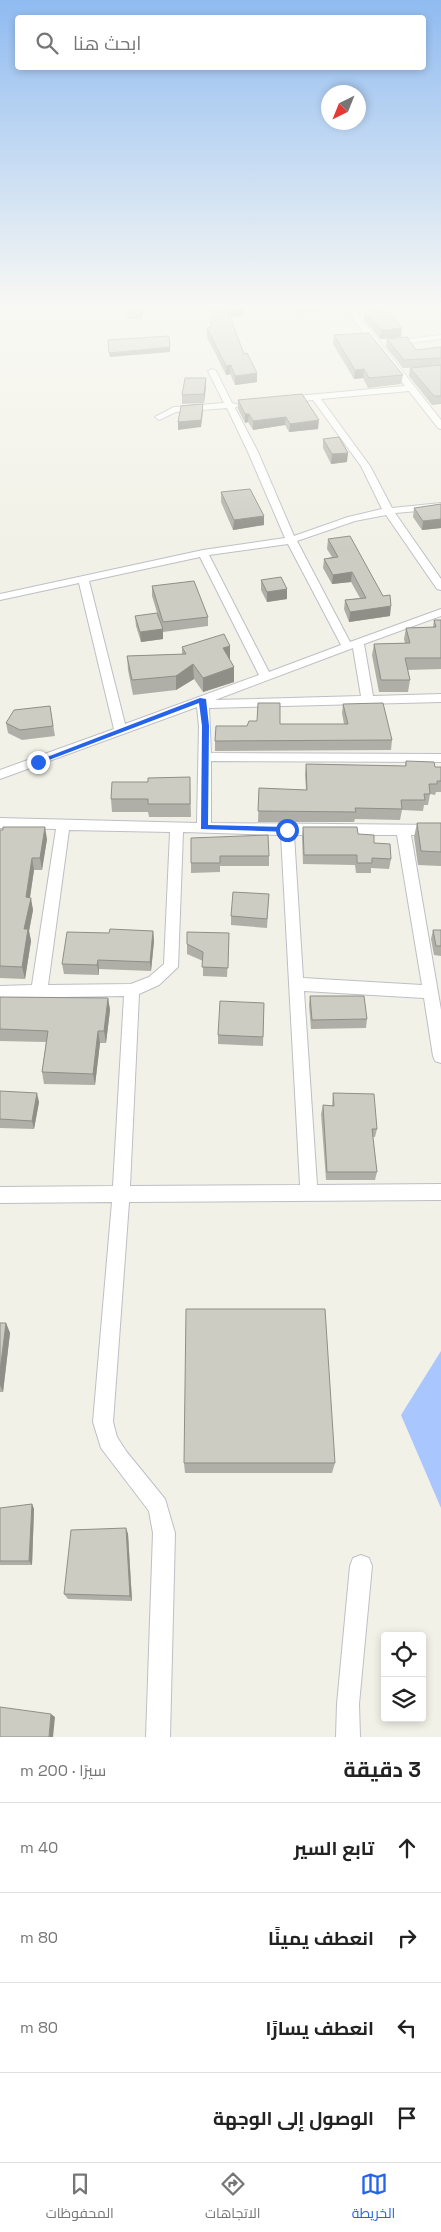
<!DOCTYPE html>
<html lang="ar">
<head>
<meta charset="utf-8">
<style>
  body { margin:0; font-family:"Space Grotesk",Cairo,sans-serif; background:#f6f6f6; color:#222; direction:rtl }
  .controls { position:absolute; right:15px; bottom:15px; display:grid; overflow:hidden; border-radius:5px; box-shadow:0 2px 8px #0003 }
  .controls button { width:45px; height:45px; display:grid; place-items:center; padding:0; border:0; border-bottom:1px solid #e0e0e0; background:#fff; color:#222; font:25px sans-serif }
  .compass { position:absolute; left:321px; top:85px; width:45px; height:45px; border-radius:50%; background:#fff; box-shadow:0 2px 8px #0003; rotate:223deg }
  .stop { position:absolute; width:15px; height:15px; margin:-11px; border:4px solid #2563eb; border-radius:50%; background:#fff }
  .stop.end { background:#2563eb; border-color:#fff; box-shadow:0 1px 5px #0008 }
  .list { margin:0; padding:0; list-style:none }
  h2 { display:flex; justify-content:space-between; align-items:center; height:65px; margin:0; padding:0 20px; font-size:21px }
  h2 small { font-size:16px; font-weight:400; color:#767676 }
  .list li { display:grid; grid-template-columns:32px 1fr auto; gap:15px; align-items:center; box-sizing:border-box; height:90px; padding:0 20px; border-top:1px solid #e0e0e0 }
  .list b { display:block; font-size:19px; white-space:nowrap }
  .list em { font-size:16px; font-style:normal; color:#767676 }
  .icon { flex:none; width:28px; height:28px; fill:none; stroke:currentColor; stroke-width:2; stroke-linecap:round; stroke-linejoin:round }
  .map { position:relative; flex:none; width:441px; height:1737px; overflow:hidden; direction:ltr }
  .search { position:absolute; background:#fff; box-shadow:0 2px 8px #0003; left:15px; right:15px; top:15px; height:55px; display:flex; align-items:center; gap:12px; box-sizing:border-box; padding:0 18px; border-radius:5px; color:#767676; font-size:19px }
  .sheet { height:425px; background:#fff }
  nav { display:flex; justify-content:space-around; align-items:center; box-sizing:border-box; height:70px; border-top:1px solid #e0e0e0; background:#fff; font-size:14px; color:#767676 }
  nav a { display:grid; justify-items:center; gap:2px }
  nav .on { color:#2563eb }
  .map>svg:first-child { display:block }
</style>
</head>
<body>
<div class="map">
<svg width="441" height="1737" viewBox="0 0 441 1737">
  <rect width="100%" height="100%" fill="#f1f1e7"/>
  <path fill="#a9c6ff" d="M441,1351V1508L401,1415Z"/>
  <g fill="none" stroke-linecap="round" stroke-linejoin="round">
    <defs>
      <path id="minor" d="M343,306H351L441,420V429L438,428L409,391L321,399L370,466L392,508L441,503V509L395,513L441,579V590L437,589L386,515L355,521L297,541L350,642L441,609V616L364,644L373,696L441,694V702L209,708L211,753L441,754V762L211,761V823L441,825V835H411L441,1010V1063L435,1061L433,1056L424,998L304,991L317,1185L441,1184V1200L129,1202L113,1422L117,1437L126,1451L165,1499L175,1533L170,1737H146L153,1533L149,1511L101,1448L93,1422L112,1202L0,1203V1187L113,1186L124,996L0,998V986L32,985L56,829L0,828V818L197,823L199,726L197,707L0,779V770L114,729L79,583L0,600V594L203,550L285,538L248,452L227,408L176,412L159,420L155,417L174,407L224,403L208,371L212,369L216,371L232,403L239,405L235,408L258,452L294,536L348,517L382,509L361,466L313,400L286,403L282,400L286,397L405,386ZM288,544L341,645L269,672L209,555ZM200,557L259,675L125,724L89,581ZM353,648L361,696L215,700ZM69,830L170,832L164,964L149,977L131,984L48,985ZM183,832L281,835L300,1185L130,1186L139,994L159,985L178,967ZM294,835H397L422,985L303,978Z
        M409,306H433L429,308L370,314L366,312L370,310Z
        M441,335V339L392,345L388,343L392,341Z
        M361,1555L369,1558L372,1566L359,1704L360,1737H336L337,1704L350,1566L353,1558Z"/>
    </defs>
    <use href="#minor" stroke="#bebfc6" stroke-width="2"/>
    <use href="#minor" fill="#fff" fill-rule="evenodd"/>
  </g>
  <path fill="#afafa8" d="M146,306L141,319H127V314Z
    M208,306H243V316L230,317L244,354L257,382L235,385L230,374L226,375L207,337V328L211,327V309Z
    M293,306H335V309L298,313Z
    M364,310L401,337L380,339L364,319Z
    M334,335L403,375L401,384L368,388L363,378L354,379L333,344Z
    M387,339L416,350L441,347V404L432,405L409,376L410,368L422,367L403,368L386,347Z
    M206,378V387L204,403L182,404V395Z
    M238,400L318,429L289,432L285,425L253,430L248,422L245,423L238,409Z
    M323,439L347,462L331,464L323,448Z
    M221,492L264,525L233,530L221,502Z
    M441,504V528L422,530L413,517L414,508Z
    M328,539L390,616L349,622L344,609L345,600L360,598L351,582L332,584L323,568L324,559L332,557L327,549Z
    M261,580L287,589V599L267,602L261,590Z
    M152,586L208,617V626L163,632L152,596Z
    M135,616L163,629V639L141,642L136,626Z
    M434,620H441V669L408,670L410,680L408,692H379L372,655L374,644L405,643L404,639L406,628L433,627Z
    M182,647L230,660L234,682L203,692L194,679L176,690L133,695L128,670L127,656L182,654Z
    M343,704L392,740L391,750L215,751V741L247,726L257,721L280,724H344L342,713Z
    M50,706L55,736L22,740L8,733L6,723Z
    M406,761L435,767H441V792H436L435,795L430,794L428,805H424L423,811L402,810L400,820L355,819L354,822H258L259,788L306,790L305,775L306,764L405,766Z
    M190,777L191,817H149L148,812H112L111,799L148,782Z
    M417,823H441V866L418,865L414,837Z
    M303,827L374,843L391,859L389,869L371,868V873H356L355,865L303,864L302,837Z
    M0,830L47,839L42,870H34L30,898L33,910L29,931L31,941L25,979L0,978Z
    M191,838L269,856V866H220V872L191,873Z
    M269,894L267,928L231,925V916Z
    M433,930H441V956L434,955L431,939Z
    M153,931L154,941L151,971L99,969V975L64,974L62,964Z
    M229,933L227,977L203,976V961L187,954V944Z
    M310,996L367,1019L366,1028L311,1029L309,1005Z
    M0,997L108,998L110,1010L106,1043H100L95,1085L44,1084L42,1072L46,1042L0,1041Z
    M264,1003L263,1046L218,1044V1035Z
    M0,1091L39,1102L34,1129L0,1128Z
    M333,1093L377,1129L375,1137H373L377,1172L375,1180H326L321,1114L323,1105L332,1106Z
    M0,1323H6L10,1333L3,1392H0Z
    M184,1463H335L332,1473H185Z
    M32,1504L34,1509L32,1565H0V1508Z
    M126,1528L128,1534L132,1601L68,1599L64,1594Z"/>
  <path fill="#8f8f88" d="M144,306H146L141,319V315Z
    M299,306H335V309L298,313Z
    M244,307L243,316L227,317V309Z
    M402,328L401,337L380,339L381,330Z
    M170,347V352L110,357L109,353Z
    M231,365L230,374L226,375V366Z
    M364,369L363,378L354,379L355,370Z
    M257,373V382L235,385V376Z
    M206,378V387L204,403V394Z
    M203,404V412L201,427L178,430V422Z
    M245,414H249L248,422L245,423Z
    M286,417L285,425L253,430V421Z
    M319,420L318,429L289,432L290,424Z
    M348,453L347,462L331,464L332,454Z
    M264,516V525L233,530L234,520Z
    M441,519V528L422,530L423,521Z
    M352,572L351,582L332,584L333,575Z
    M287,589V599L267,602V592Z
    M391,606L390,616L349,622L350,612Z
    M163,629V639L141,642L140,632Z
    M230,646V660L223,648Z
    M193,664L194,679L176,690V676Z
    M234,667V682L203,692V678Z
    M45,827L47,839L42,870L40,858Z
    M32,858L34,870L28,909L26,897Z
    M31,898L33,910L29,931L31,941L25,979L22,967L24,929Z
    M153,931L154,941L151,971L150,962Z
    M98,960L99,969V975L97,965Z
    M108,998L110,1010L106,1043L104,1031Z
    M98,1031L100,1043L95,1085L93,1074Z
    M37,1093L39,1102L34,1129L32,1121Z
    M6,1323L10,1333L3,1392L0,1385V1371Z
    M32,1504L34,1509L32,1565L29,1561Z
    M126,1528L128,1534L132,1601L130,1596Z
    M51,1714L55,1717L53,1737H49Z"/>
  <path fill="#ccccc3" stroke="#8f8f88" d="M131,306H144L141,315L127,314Z
    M211,306H243L244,307L227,309L244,354L247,353L257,373L235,376L231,365L226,366L207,328L211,327Z
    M386,308L402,328L381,330L364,310Z
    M369,333L403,375L369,378L364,369L355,370L334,335Z
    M169,336L170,347L109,353L108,340Z
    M407,337L416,350L441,347V358L404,360L387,339Z
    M441,365V396H434L410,368Z
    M185,378H206L204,394L182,395Z
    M302,394L319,420L290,424L286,417L253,421L249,414H245L238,400Z
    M203,404L201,420L178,422L181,406Z
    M339,437L348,453L332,454L323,439Z
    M250,489L264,516L234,520L221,492Z
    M441,504V519L423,521L414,508Z
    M350,536L383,596L390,595L391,606L350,612L345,600L366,598L352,572L333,575L324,559L338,557L328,539Z
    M281,577L287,589L267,592L261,580Z
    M194,581L208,617L163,622L152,586Z
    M157,613L163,629L140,632L135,616Z
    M434,620H441V658H405L410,680H381L374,644L410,643L406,628L436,627Z
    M224,634L230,646L223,648L234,667L203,678L193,664L176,676L132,680L127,656L186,654L182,647Z
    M258,703H280V724H348L343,704L383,703L392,740L215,741L216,726H247L249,721H257Z
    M50,706L53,726L20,730L6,723L14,710Z
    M406,761L434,762L435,767H441V781H437V784H429L430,794H424L425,800H401L402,809L355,808L356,812L258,811L259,788L307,790L306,764L406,766Z
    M190,777V804H148V799H111L112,782H148V778Z
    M417,823H441V852L421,851Z
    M3,827H45L40,858H32L26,897L31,898L24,929H28L22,967L0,966V830H3Z
    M303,827H357L358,834L374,835V843L390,844L391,859L372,858V863H357V855H304Z
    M268,835L269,856H220V863H191V838Z
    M233,892L269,894L267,919L231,916Z
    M110,929L153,931L150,962L98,960L97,965L62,964L67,932L109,933Z
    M433,930H441V946H436Z
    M187,932L229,933L228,968L202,967L203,952L187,944Z
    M310,996H364L367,1019L312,1020Z
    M0,997L108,998L104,1031H98L93,1074L42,1072L48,1031L0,1029Z
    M220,1001L264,1003L263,1037L218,1035Z
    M0,1091L37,1093L32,1121L0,1119Z
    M333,1093L374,1094L377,1129H372L377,1172H327L323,1105L334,1106Z
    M186,1309H325L335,1463H184Z
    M0,1323H6L0,1371Z
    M32,1504L29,1561H0V1508Z
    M126,1528L130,1596L64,1594L71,1530Z
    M0,1707L51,1714L49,1737H0Z"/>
  <linearGradient id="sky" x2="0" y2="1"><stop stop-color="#8fbbf1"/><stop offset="0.56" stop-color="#f9f9f4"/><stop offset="1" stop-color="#f9f9f4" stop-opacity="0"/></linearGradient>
  <rect width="441" height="549" fill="url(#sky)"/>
  <path fill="#2563eb" d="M200,698L206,699L209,726L208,825L287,827L291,830L290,832L201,829L202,726L199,703L41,763L34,762Z"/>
</svg>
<div class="controls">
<button><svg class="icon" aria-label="locate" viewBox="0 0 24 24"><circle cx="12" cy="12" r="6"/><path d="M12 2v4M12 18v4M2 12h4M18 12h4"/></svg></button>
<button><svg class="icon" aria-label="layers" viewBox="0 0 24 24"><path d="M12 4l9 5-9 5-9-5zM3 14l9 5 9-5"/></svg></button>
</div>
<svg class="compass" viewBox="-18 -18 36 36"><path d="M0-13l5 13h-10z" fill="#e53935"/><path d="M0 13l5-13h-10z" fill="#767676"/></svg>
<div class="stop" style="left:287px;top:830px"></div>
<div class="stop end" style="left:38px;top:762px"></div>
<div class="search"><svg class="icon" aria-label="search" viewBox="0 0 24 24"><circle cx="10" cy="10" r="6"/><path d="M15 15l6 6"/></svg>ابحث هنا</div>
</div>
<section class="sheet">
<h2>3 دقيقة<small>سيرًا · 200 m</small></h2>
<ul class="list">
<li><svg class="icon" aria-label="ahead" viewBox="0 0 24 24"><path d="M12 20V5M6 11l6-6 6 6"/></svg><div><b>تابع السير</b></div><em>40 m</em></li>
<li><svg class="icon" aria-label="right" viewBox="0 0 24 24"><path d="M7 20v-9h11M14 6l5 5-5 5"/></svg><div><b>انعطف يمينًا</b></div><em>80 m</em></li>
<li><svg class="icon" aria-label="left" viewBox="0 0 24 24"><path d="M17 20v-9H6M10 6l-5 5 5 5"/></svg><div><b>انعطف يسارًا</b></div><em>80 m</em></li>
<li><svg class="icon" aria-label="arrive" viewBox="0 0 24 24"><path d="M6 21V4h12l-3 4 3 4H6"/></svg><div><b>الوصول إلى الوجهة</b></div></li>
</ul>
</section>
<nav>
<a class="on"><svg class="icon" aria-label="map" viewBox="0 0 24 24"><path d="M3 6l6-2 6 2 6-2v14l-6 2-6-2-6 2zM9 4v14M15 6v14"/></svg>الخريطة</a>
<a><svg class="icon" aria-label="directions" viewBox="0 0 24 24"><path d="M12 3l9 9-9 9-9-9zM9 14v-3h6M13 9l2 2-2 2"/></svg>الاتجاهات</a>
<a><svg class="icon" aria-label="saved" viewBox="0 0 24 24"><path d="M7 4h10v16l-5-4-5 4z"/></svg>المحفوظات</a>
</nav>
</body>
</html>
